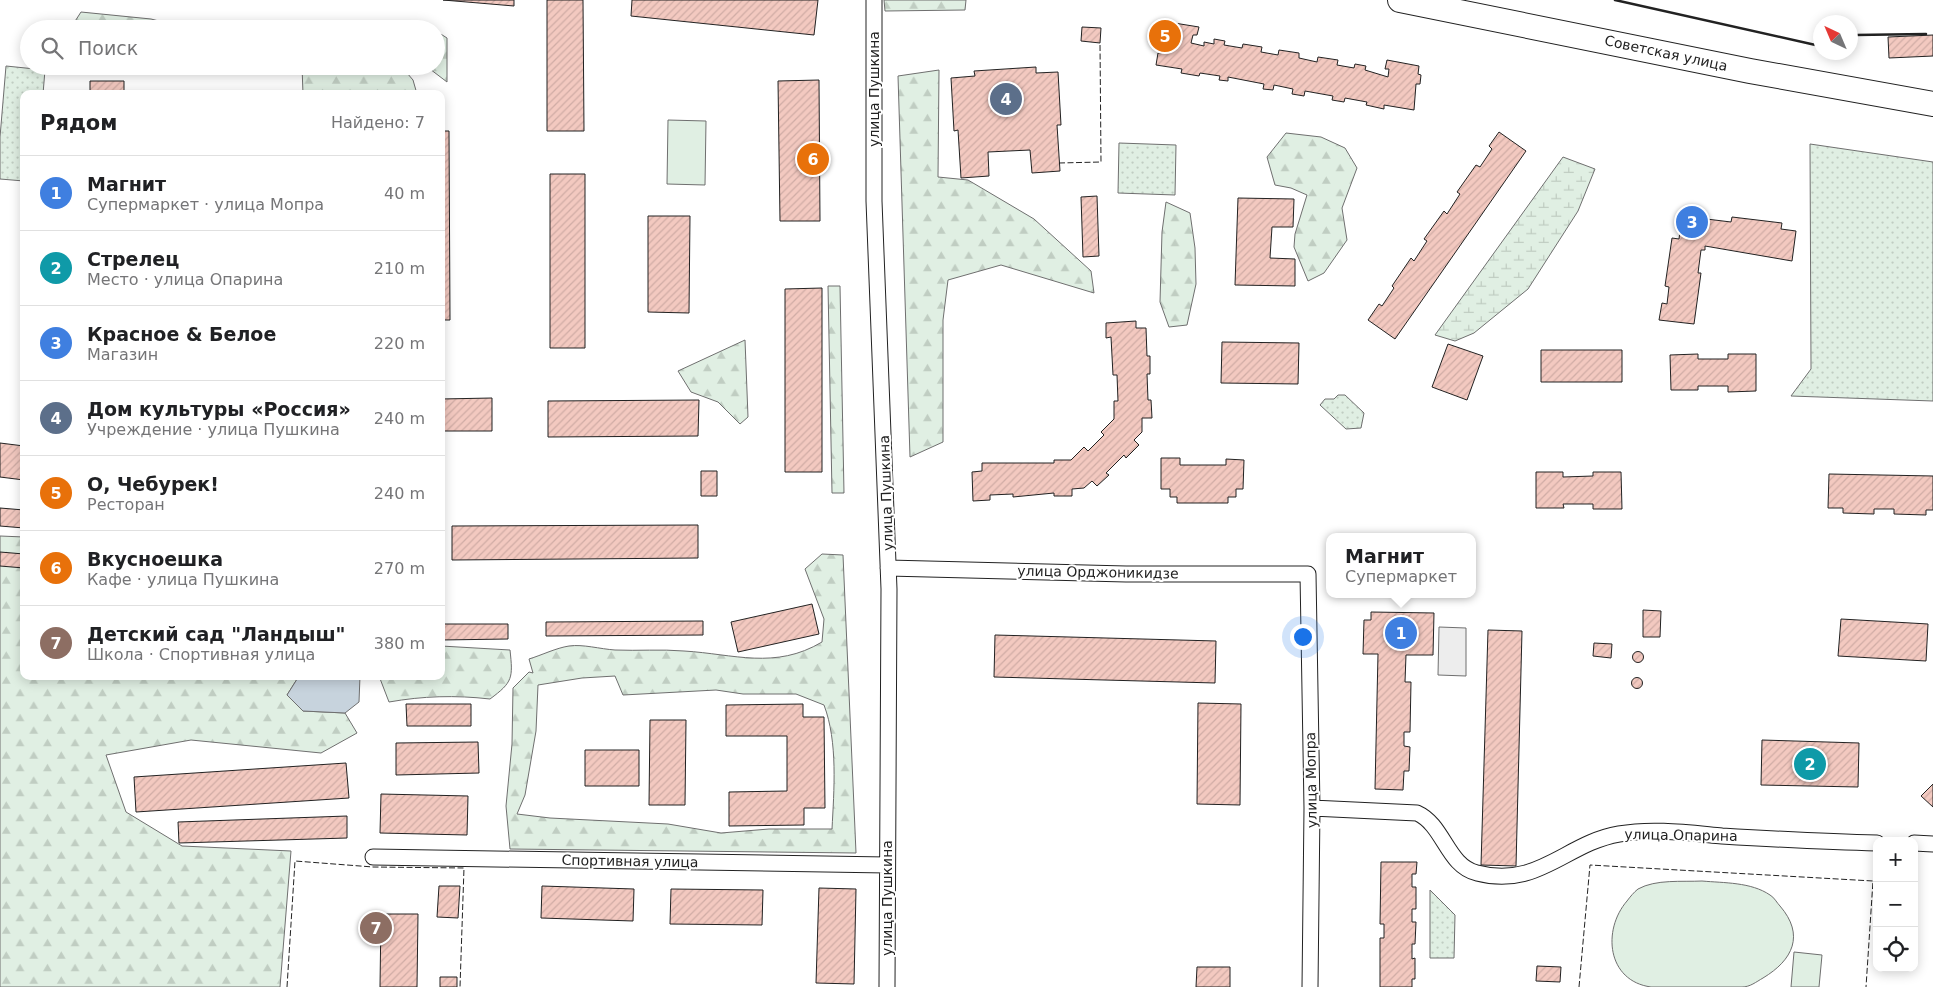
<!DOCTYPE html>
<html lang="ru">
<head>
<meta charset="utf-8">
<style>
  body { margin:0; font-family:"DejaVu Sans",sans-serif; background:#f6f6f6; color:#202124 }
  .controls { position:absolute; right:15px; bottom:15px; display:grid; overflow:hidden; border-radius:10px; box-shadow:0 2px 12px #0003 }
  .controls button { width:45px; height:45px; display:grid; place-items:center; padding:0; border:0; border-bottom:1px solid #e0e0e0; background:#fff; color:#202124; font:25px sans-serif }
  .compass { position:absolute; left:1813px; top:15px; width:45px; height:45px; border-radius:50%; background:#fff; box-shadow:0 2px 12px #0003; rotate:316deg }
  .you { position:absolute; left:1302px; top:636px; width:18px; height:18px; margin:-12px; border:4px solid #fff; border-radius:50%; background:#1a73e8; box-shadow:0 0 0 8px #1a73e833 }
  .badge { display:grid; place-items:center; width:32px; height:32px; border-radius:50%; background:#2563eb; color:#fff; font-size:16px; font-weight:700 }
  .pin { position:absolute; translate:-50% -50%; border:2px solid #fff; box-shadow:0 1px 5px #0006 }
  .popup { position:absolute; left:1326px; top:533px; width:150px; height:65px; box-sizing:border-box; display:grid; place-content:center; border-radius:10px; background:#fff; filter:drop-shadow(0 1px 4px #0005); font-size:16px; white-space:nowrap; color:#757577 }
  .popup b { font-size:19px; color:#202124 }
  .popup::after { content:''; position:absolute; left:50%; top:100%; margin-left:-10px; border:10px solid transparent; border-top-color:#fff }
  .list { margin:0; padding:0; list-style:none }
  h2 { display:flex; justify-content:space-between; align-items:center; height:65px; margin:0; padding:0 20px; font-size:21px }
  h2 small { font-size:16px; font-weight:400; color:#757577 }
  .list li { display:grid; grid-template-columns:32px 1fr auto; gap:15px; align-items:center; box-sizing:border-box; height:75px; padding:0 20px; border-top:1px solid #e0e0e0 }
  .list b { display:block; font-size:19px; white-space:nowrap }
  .list p { margin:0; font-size:16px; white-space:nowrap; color:#757577 }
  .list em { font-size:16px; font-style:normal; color:#757577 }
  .icon { flex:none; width:28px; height:28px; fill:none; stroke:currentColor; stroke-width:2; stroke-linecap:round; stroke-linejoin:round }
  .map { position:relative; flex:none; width:1933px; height:987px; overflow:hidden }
  .search { position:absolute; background:#fff; box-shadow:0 2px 12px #0003; left:20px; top:20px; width:425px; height:55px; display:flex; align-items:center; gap:12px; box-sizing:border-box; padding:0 18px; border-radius:28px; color:#757577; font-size:19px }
  .panel { position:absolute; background:#fff; box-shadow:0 2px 12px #0003; left:20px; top:90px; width:425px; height:590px; border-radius:10px }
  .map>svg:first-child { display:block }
</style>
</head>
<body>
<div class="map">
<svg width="1933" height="987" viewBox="0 0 1933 987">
  <defs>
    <pattern id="forest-firs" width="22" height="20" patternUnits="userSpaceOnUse" patternTransform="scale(1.25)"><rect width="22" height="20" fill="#e0efe3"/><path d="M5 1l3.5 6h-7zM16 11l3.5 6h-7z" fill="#c0cdc2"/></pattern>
    <pattern id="wetland-marsh" width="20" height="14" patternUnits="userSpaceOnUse" patternTransform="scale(1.25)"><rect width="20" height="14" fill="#e0efe3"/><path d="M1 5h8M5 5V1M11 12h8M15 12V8" fill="none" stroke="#c0cdc2"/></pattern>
    <pattern id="park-dots" width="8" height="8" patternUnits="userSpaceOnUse" patternTransform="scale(1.25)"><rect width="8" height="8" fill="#e0efe3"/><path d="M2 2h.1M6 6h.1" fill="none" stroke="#c0cdc2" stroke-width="1.8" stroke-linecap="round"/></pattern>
    <pattern id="building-hatch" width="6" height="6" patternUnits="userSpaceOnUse" patternTransform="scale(1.25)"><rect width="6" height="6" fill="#f3c9c0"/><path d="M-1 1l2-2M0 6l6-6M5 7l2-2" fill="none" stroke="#d0aca5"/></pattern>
  </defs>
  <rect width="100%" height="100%" fill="#fff"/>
  <path fill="url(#forest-firs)" stroke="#6f6f6f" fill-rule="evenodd" d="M884,0H966L965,10L885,11Z
    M81,12L151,19L190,29H70Z
    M436,31L447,38V82L426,66H436Z
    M302,66H401L413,80L417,94H303Z
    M939,70L938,177L968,180L1034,219L1091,271L1094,293L1001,265L948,280L943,320V442L910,457L898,76Z
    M1286,133L1321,137L1345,148L1357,168L1342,208L1347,240L1324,273L1308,281L1294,247L1295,234L1307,195L1291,188L1275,185L1267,157Z
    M1166,202L1190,213L1195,248L1196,284L1187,325L1169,327L1160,302L1162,232Z
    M828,286H840L844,493H832Z
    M745,340L748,417L740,424L718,402L691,392L678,371Z
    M0,536L24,537V676H299L287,695L303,711L345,713L357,733L321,753L191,740L106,755L126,812L182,846L291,851L280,987H0Z
    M822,554L843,555L856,853L510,849L506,806L512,744L513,688L529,672L533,673L529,659C542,655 556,648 569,646C583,644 600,649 615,650C638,651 661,649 684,651C734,654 775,670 822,642L824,619L805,569ZM615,676L623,695L716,690L743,694H796L824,705C838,742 834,790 832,829H769L721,833L668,824L550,818L517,814L525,795L536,731L538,685L582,678Z
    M441,646L510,650C513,678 513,682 490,699C455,695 423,696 389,702L379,676H441Z"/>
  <path fill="url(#wetland-marsh)" stroke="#6f6f6f" d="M1563,157L1595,169L1578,211L1528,289L1474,333L1455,341L1435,335Z"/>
  <path fill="url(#park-dots)" stroke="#6f6f6f" d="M6,66L45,70L43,94H24V181L0,179V137Z
    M1119,143L1176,145L1175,195L1118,193Z
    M1810,144L1933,162V401L1791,396L1811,369Z
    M1338,395H1345L1364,413L1361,428L1346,429L1320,405L1325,399H1334Z
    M1430,890L1455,915L1454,958H1430Z"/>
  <path fill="#e0efe3" stroke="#6f6f6f" d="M668,120L706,121L705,185L667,184Z
    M1702,881C1724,883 1751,882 1770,895C1774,897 1777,903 1780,906C1805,935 1793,960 1763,978C1756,982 1750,987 1742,987H1651C1607,981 1602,930 1627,901C1630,897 1634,892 1638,889C1656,879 1682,882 1702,881Z
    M1794,952L1822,955L1819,987H1791Z"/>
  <path fill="#ededed" stroke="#6f6f6f" d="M1439,627L1466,628V676L1438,675Z"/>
  <path fill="#c7d3dd" stroke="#6f6f6f" d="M299,676H360L359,702L345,713L303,711L287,695Z"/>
  <path fill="url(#building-hatch)" stroke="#222" d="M443,0H514V6Z
    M547,0H583L584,131H547Z
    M632,0H818L814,35L631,16Z
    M1168,22L1199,27L1197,35H1193L1191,43L1204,46V42L1214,44V39L1225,41L1224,45L1242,48L1243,44L1262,47L1261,52L1278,55L1279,50L1299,53V58L1317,62L1318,57L1338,60L1337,65L1354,68L1355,64L1366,66L1365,70L1388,77L1389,69H1385L1387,60L1419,66L1418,74L1421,75L1420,84H1416L1414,110L1384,105V109L1366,105L1367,102L1345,98L1344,102L1332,100L1333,96L1305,91L1304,96L1292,94L1293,89L1274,85L1273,90L1263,89L1264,84L1228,77V81L1219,80L1220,76L1200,73L1199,76L1181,73L1182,69L1156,65L1158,53H1162L1165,39H1160L1162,29L1166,30Z
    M1082,27L1101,28L1100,43L1081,41Z
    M1933,35V56L1889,58L1888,37Z
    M1036,67V73L1058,72L1061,125H1057L1060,171L1032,173L1030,150L988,152L989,176L961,178L958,130L954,131L951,78L975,76L974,71Z
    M819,80L820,221H780L778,81Z
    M90,81H124V94H90Z
    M441,131H449L450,320H441Z
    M1499,132L1526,151L1395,339L1368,320L1379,304L1382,306L1394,288L1392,286L1411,258L1414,261L1427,241L1424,239L1444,211L1447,214L1460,194L1457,192L1476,165L1480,167L1492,149L1489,146Z
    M550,174H585V348H550Z
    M1097,196L1099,256L1083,257L1081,197Z
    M1238,198L1294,199L1293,227H1272L1270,258L1295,259V286L1235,285Z
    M648,216H690L689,313L648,312Z
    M1682,216L1731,222L1732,217L1782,223L1781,229L1796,231L1792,261L1705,246V250H1701L1698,273H1701L1694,324L1659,320L1662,303L1667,304L1669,287L1665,286L1672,238L1679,239Z
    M822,288V472H785V289Z
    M1136,321V328H1146L1147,356H1150V374H1147L1148,400H1151L1152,418H1142V432L1134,440L1139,445L1126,458L1124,455L1106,473L1109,475L1097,486L1092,481L1084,488L1072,489V496H1054V493L1013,497V494L990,495V500L973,501L972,472L982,471V463H1054V460H1071L1084,447L1088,451L1104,435L1101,432L1114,419V401H1118L1117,375H1113L1111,337L1106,338V323Z
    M1222,342L1299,343L1298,384L1221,383Z
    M1448,344L1483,356L1467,400L1432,387Z
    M1541,350H1622V382H1541Z
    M1698,354V359H1728V354H1756V391L1728,392V386H1698V390H1671L1670,355Z
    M492,398V431H441V399Z
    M699,400L698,436L548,437V401Z
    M0,443L24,446V480L0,477Z
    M1161,458H1180V465H1226V459L1244,460L1243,489H1236V497H1228V503H1177V497H1170V489H1161Z
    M701,471H717V496H701Z
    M1536,472H1563V477L1593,476V472H1621L1622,509H1593V504H1563L1564,508H1536Z
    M1829,474L1933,476V510H1926V515L1894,514V509H1874V514L1843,513V508H1828Z
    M0,508L24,510V528L0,526Z
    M698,525V558L452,560V526Z
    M0,552L24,554V568L0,566Z
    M812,604L819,634L738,652L731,622Z
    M1643,610L1661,611L1660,637H1643Z
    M1371,612L1434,613L1433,655H1406L1405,682H1411L1410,732H1404V746L1410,747L1409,771H1404L1403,790L1375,789L1378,654H1363L1364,620H1371Z
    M1841,619L1928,624L1926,661L1838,656Z
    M703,621V635L546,636V622Z
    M441,624H508V639L441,640Z
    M1488,630L1522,631L1516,866L1481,865Z
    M995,635L1216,641L1215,683L994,677Z
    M1594,643L1612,644L1611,658L1593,656Z
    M1632.5 657a5.5 5.5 0 1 1 11 0a5.5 5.5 0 1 1-11 0Z
    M1631.5 683a5.5 5.5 0 1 1 11 0a5.5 5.5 0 1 1-11 0Z
    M1198,703L1241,704L1240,805L1197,804Z
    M406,704H471V726H407Z
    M803,704V717H824L825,808H804V825L729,826V792L787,791V736H726V705Z
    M650,720H686L685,805H649Z
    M1762,740L1859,743L1858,787L1761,785Z
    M478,742L479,773L396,775V743Z
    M585,750H639V786H585Z
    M346,763L349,798L136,812L134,777Z
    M1933,784V807L1921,796Z
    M381,794L468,796L467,835L380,833Z
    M347,816V838L179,843L178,822Z
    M1381,862H1417L1416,874H1412V887H1416V909H1412V922H1416L1415,944H1412V959L1415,958V979H1412V987H1380V938H1384V924H1380Z
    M439,886H460L458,918L437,917Z
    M542,886L634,889L633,921L541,918Z
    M819,888L856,889L854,984L816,983Z
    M671,889L763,890L762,925L670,924Z
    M381,914H418L417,987H380Z
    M1537,966L1561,967L1560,982L1536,981Z
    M1197,967H1230V987H1196Z
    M440,977H457V987H440Z"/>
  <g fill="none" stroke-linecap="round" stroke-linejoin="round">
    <defs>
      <path id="street" d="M874,0V201L889,589L887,987
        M888,568L1126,574H1308L1312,808L1310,987
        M1312,808L1417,813C1444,825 1447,866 1477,873C1538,889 1566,843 1619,834C1652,828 1689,833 1722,836C1773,839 1825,842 1877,843
        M1914,843L1933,844
        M373,857L887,865"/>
      <path id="primary" d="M1400,0L1750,71L1933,104"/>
    </defs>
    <use href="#street" stroke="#222" stroke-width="17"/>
    <use href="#primary" stroke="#222" stroke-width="26"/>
    <use href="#street" stroke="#fff" stroke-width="15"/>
    <use href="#primary" stroke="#fff" stroke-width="24"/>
    <path stroke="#222" stroke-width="1" stroke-dasharray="6 2.5" stroke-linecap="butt" d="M1059,163L1101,162L1100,43
      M287,987L295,861L373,867L464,868L460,987
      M1579,987L1590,865L1873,881L1866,987"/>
    <path stroke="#222" stroke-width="2.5" d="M1615,0L1820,46
      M1850,41L1855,35L1926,34"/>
  </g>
  <g text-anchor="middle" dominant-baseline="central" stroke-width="4" stroke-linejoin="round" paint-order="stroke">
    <g font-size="14" fill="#222" stroke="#fff">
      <text transform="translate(1666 53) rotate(12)">Советская улица</text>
      <text transform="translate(874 89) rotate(-90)">улица Пушкина</text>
      <text transform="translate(886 493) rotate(-92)">улица Пушкина</text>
      <text transform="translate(1098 572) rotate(1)">улица Орджоникидзе</text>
      <text transform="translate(1311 780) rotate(-91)">улица Мопра</text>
      <text transform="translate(1681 835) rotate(1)">улица Опарина</text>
      <text transform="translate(630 861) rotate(1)">Спортивная улица</text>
      <text transform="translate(887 898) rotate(-90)">улица Пушкина</text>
    </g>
  </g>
</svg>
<div class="controls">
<button>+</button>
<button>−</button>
<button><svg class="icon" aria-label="locate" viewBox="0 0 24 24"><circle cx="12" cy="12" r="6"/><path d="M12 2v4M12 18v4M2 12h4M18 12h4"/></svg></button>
</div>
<svg class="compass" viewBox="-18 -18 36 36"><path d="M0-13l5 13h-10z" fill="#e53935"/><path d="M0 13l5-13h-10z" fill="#757577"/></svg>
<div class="you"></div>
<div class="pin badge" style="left:1401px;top:633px;background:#3f7fe0">1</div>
<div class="popup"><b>Магнит</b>Супермаркет</div>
<div class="pin badge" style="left:1810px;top:764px;background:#0f9aa8">2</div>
<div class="pin badge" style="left:1692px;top:222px;background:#3f7fe0">3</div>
<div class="pin badge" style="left:1006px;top:99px;background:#5c6f8a">4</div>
<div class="pin badge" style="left:1165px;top:36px;background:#e8710a">5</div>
<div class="pin badge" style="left:813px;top:159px;background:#e8710a">6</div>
<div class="pin badge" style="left:376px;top:928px;background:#8d6e63">7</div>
<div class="search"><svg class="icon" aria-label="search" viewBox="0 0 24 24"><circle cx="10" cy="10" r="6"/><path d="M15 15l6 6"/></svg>Поиск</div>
<section class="panel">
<h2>Рядом<small>Найдено: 7</small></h2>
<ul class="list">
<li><span class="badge" style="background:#3f7fe0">1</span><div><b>Магнит</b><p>Супермаркет · улица Мопра</p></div><em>40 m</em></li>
<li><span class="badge" style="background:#0f9aa8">2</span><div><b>Стрелец</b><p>Место · улица Опарина</p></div><em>210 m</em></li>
<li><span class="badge" style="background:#3f7fe0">3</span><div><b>Красное &amp; Белое</b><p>Магазин</p></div><em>220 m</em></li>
<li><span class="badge" style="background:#5c6f8a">4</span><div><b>Дом культуры «Россия»</b><p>Учреждение · улица Пушкина</p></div><em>240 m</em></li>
<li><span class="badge" style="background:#e8710a">5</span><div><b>О, Чебурек!</b><p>Ресторан</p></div><em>240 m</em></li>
<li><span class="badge" style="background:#e8710a">6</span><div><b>Вкусноешка</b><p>Кафе · улица Пушкина</p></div><em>270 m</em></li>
<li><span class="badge" style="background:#8d6e63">7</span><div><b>Детский сад &quot;Ландыш&quot;</b><p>Школа · Спортивная улица</p></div><em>380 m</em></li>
</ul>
</section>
</div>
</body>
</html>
